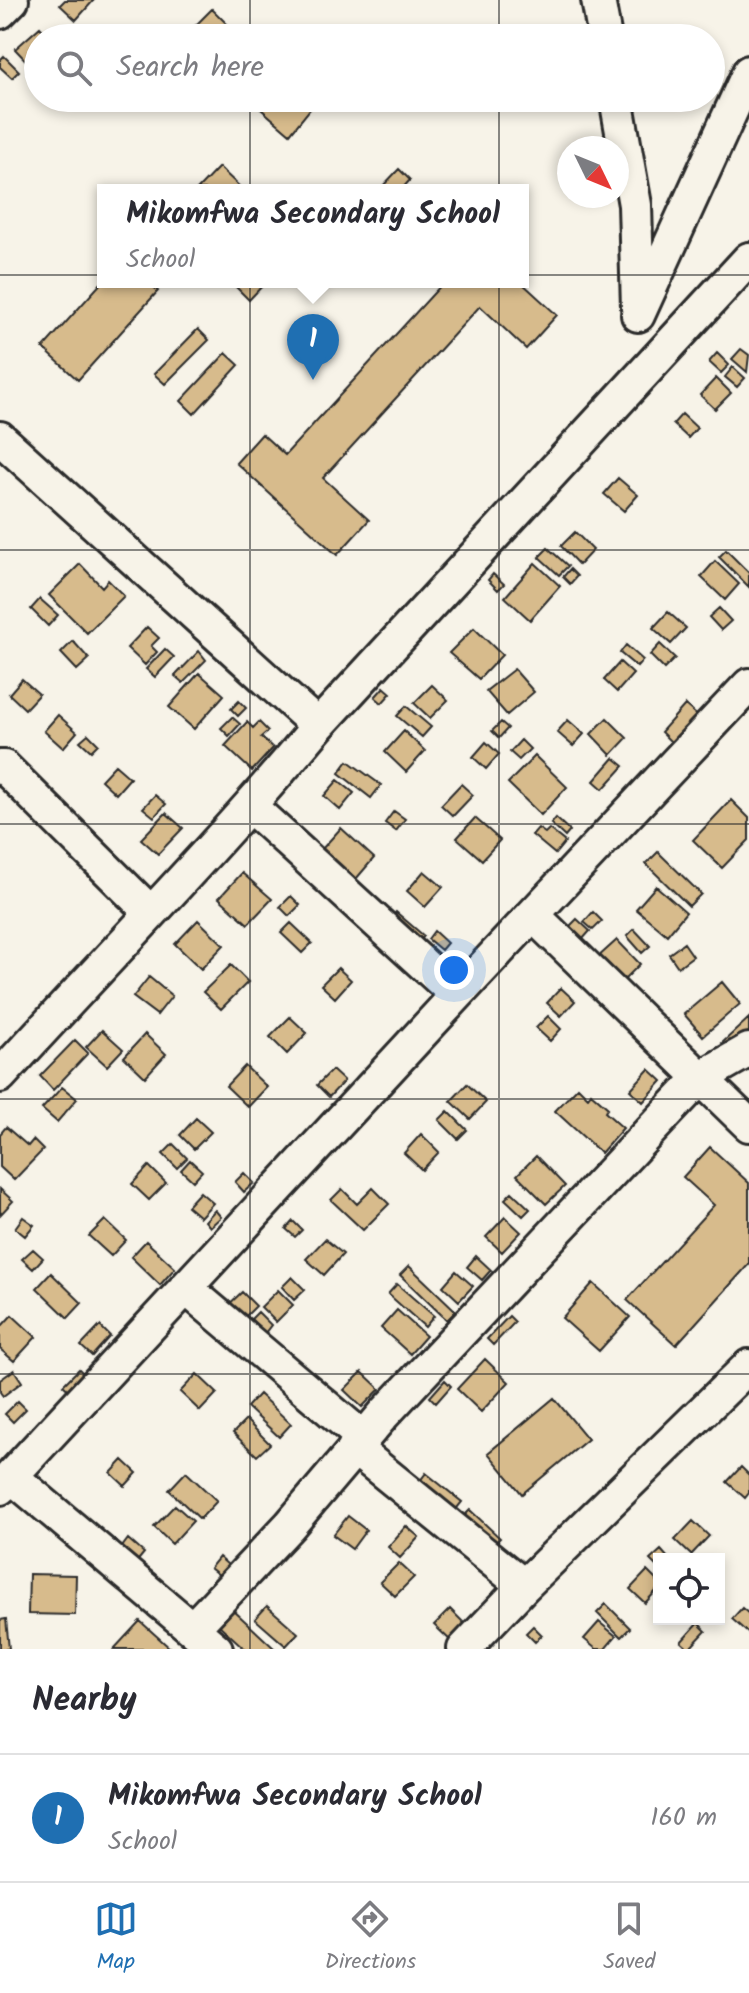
<!DOCTYPE html>
<html lang="en">
<head>
<meta charset="utf-8">
<style>
  body { margin:0; font-family:Kalam,sans-serif; background:#f2f2f3; color:#2b2b33 }
  .controls { position:absolute; right:24px; bottom:24px; display:grid; overflow:hidden; border-radius:0px; box-shadow:0 4px 12px #0003 }
  .controls button { width:72px; height:72px; display:grid; place-items:center; padding:0; border:0; border-bottom:2px solid #e1e1e2; background:#fff; color:#2b2b33; font:40px sans-serif }
  .compass { position:absolute; left:557px; top:136px; width:72px; height:72px; border-radius:50%; background:#fff; box-shadow:0 4px 12px #0003; rotate:133deg }
  .you { position:absolute; left:454px; top:970px; width:28px; height:28px; margin:-20px; border:6px solid #fff; border-radius:50%; background:#1a73e8; box-shadow:0 0 0 12px #1a73e833 }
  .badge { display:grid; place-items:center; width:52px; height:52px; border-radius:50%; background:#1f6fb2; color:#fff; font-size:26px; font-weight:700 }
  .pin { position:absolute; translate:-50% -66px; filter:drop-shadow(0 2px 4px #0008) }
  .pin::after { content:''; position:absolute; top:42px; width:28px; height:24px; background:inherit; clip-path:polygon(0 0,100% 0,50% 100%) }
  .popup { position:absolute; left:97px; top:184px; width:432px; height:104px; box-sizing:border-box; display:grid; place-content:center; border-radius:0px; background:#fff; filter:drop-shadow(0 2px 6px #0005); font-size:26px; white-space:nowrap; color:#7c7c81 }
  .popup b { font-size:30px; color:#2b2b33 }
  .popup::after { content:''; position:absolute; left:50%; top:100%; margin-left:-16px; border:16px solid transparent; border-top-color:#fff }
  .list { margin:0; padding:0; list-style:none }
  h2 { display:flex; justify-content:space-between; align-items:center; height:104px; margin:0; padding:0 32px; font-size:34px }
  h2 small { font-size:26px; font-weight:400; color:#7c7c81 }
  .list li { display:grid; grid-template-columns:52px 1fr auto; gap:24px; align-items:center; box-sizing:border-box; height:128px; padding:0 32px; border-top:2px solid #e1e1e2 }
  .list b { display:block; font-size:30px; white-space:nowrap }
  .list p { margin:0; font-size:26px; white-space:nowrap; color:#7c7c81 }
  .list em { font-size:26px; font-style:normal; color:#7c7c81 }
  .icon { flex:none; width:44px; height:44px; fill:none; stroke:currentColor; stroke-width:2; stroke-linecap:round; stroke-linejoin:round }
  .map { position:relative; flex:none; width:749px; height:1649px; overflow:hidden }
  .search { position:absolute; background:#fff; box-shadow:0 4px 12px #0003; left:24px; right:24px; top:24px; height:88px; display:flex; align-items:center; gap:20px; box-sizing:border-box; padding:0 28px; border-radius:44px; color:#7c7c81; font-size:30px }
  .sheet { height:232px; background:#fff }
  nav { display:flex; justify-content:space-around; align-items:center; box-sizing:border-box; height:112px; border-top:2px solid #e1e1e2; background:#fff; font-size:22px; color:#7c7c81 }
  nav a { display:grid; justify-items:center; gap:4px }
  nav .on { color:#1f6fb2 }
  .map>svg:first-child { display:block }
</style>
</head>
<body>
<div class="map">
<svg width="749" height="1649" viewBox="0 0 749 1649">
  <rect width="100%" height="100%" fill="#f7f3e8"/>
  <filter id="ink" filterUnits="userSpaceOnUse"><feTurbulence type="fractalNoise" baseFrequency=".0125" numOctaves="2"/><feDisplacementMap in="SourceGraphic" scale="16" xChannelSelector="R" yChannelSelector="G"/><feConvolveMatrix kernelMatrix="1 2 1 2 8 2 1 2 1" color-interpolation-filters="sRGB"/></filter>
  <g filter="url(#ink)">
    <path fill="#d7bb8c" stroke="#2b2b2b" stroke-width="2" d="M65,0H94L76,20L60,5Z
      M212,9L241,38H187L185,36Z
      M40,27L50,38H38V66L34,69L15,49Z
      M4,56L19,71L12,78L0,67V60Z
      M258,98H299L311,108L290,134L254,103Z
      M219,167L241,188L239,190H197Z
      M399,169L410,180L401,190H379Z
      M103,281L148,282L158,291L78,380L43,348Z
      M231,282H266L249,300Z
      M444,282H521L557,315L526,349L480,306L323,478L369,520L337,555L236,463L262,434L285,455Z
      M198,329L209,340L165,384L154,374Z
      M741,349L749,355L747,372L732,359Z
      M226,353L239,365L194,414L181,401Z
      M717,353L729,365L721,373L709,362Z
      M733,367L745,378L737,387L725,377Z
      M716,378L731,393L715,409L700,395Z
      M682,414L697,428L688,438L673,424Z
      M618,478L638,495L624,511L604,494Z
      M575,532L593,550L579,565L561,546Z
      M548,548L568,566L559,575L539,557Z
      M726,550L749,573V587L719,557Z
      M715,561L739,584L725,600L701,577Z
      M535,563L560,586L530,620L505,597Z
      M80,564L102,587L108,580L124,596L87,633L49,595Z
      M570,569L577,576L570,584L563,577Z
      M493,574L504,584L498,590L488,580Z
      M40,599L58,615L48,626L31,609Z
      M719,608L731,621L721,630L709,617Z
      M668,612L686,628L671,644L653,628Z
      M147,627L159,638L151,646L157,652L145,665L127,648Z
      M474,628L502,655L479,679L449,653Z
      M73,641L89,659L77,670L61,653Z
      M660,644L675,658L664,669L650,655Z
      M626,645L643,660L637,667L620,653Z
      M165,649L174,657L155,677L146,669Z
      M199,651L206,660L183,683L175,676Z
      M620,662L633,674L617,692L604,680Z
      M514,669L534,692L507,715L486,691Z
      M199,673L224,695L194,729L169,707Z
      M22,679L39,694L25,709L9,694Z
      M432,685L448,700L430,718L414,703Z
      M384,687L391,693L382,703L375,697Z
      M239,701L246,708L238,716L231,709Z
      M685,705L700,718L675,746L661,732Z
      M406,706L431,727L422,737L397,716Z
      M58,715L77,732L63,748L44,731Z
      M232,717L240,724L229,736L221,728Z
      M607,718L627,738L611,755L591,734Z
      M568,720L584,734L573,746L557,732Z
      M247,722L253,728L259,722L268,731L261,737L273,748L252,771L225,746Z
      M501,722L508,728L499,738L492,731Z
      M404,731L425,751L406,772L385,752Z
      M88,734L98,744L91,751L80,741Z
      M521,740L530,749L519,760L510,752Z
      M486,742L499,754L486,769L473,757Z
      M535,756L567,787L541,815L508,783Z
      M614,758L624,766L603,789L594,781Z
      M348,761L381,785L371,798L339,773Z
      M115,765L130,778L116,794L101,780Z
      M338,780L354,793L340,810L324,796Z
      M461,784L473,795L453,816L441,805Z
      M155,795L166,804L154,817L143,808Z
      M731,800L749,818V840L722,868L693,840Z
      M394,811L405,819L396,831L385,823Z
      M166,813L183,828L158,854L141,839Z
      M475,818L500,840L482,860L457,838Z
      M556,818L570,831L565,837L551,824Z
      M341,828L374,858L356,879L322,849Z
      M538,828L545,833L549,829L565,842L555,854L532,835Z
      M658,852L701,894L689,906L646,864Z
      M424,871L443,887L425,907L407,891Z
      M242,873L272,899L248,924L219,898Z
      M656,886L686,912L667,935L636,909Z
      M291,896L300,905L289,916L280,907Z
      M396,912L424,936L412,950L384,927Z
      M593,912L602,921L593,930L584,922Z
      M577,919L590,931L582,940L569,927Z
      M198,920L224,945L201,969L175,944Z
      M291,923L312,943L302,953L281,933Z
      M634,929L650,946L642,953L627,936Z
      M434,931L447,943L441,950L428,939Z
      M617,940L640,964L621,983L597,958Z
      M684,943L693,956L678,967L669,954Z
      M231,965L248,982L221,1009L203,992Z
      M338,968L351,980L335,998L321,985Z
      M149,977L172,996L157,1015L133,997Z
      M722,982L740,1004L703,1036L684,1014Z
      M561,988L575,1001L561,1016L547,1003Z
      M548,1016L561,1029L550,1041L536,1028Z
      M290,1017L307,1033L287,1054L270,1037Z
      M749,1018V1038L732,1054L722,1043Z
      M102,1030L123,1049L107,1066L86,1047Z
      M145,1034L166,1054L145,1077L124,1057Z
      M75,1040L88,1053L53,1090L40,1076Z
      M245,1066L267,1087L248,1107L226,1086Z
      M649,1069L662,1081L643,1102L630,1090Z
      M332,1070L344,1081L329,1097L317,1085Z
      M467,1084L486,1102L470,1119L451,1101Z
      M62,1087L77,1099L57,1122L42,1109Z
      M578,1087L588,1097L591,1093L608,1108L605,1112L623,1128L601,1153L555,1111Z
      M448,1111L467,1130L458,1139L439,1120Z
      M196,1118L211,1132L194,1149L180,1135Z
      M6,1127L28,1146L33,1140L43,1150L14,1180L0,1167V1134Z
      M421,1134L439,1152L422,1170L404,1153Z
      M173,1144L187,1158L177,1168L163,1154Z
      M710,1147L749,1183V1264L676,1345L627,1300L714,1205L683,1177Z
      M536,1156L565,1186L546,1204L517,1175Z
      M190,1160L202,1171L193,1181L181,1170Z
      M149,1166L166,1183L149,1200L132,1184Z
      M244,1173L254,1183L244,1192L235,1182Z
      M373,1188L389,1204L363,1230L331,1200L342,1189L357,1204Z
      M0,1189L13,1201L0,1215Z
      M200,1192L213,1203L200,1217L187,1206Z
      M512,1192L530,1209L523,1216L505,1199Z
      M215,1210L221,1217L210,1227L205,1221Z
      M23,1217L34,1225L25,1236L15,1228Z
      M505,1217L521,1232L502,1252L486,1237Z
      M105,1220L126,1240L111,1256L89,1236Z
      M293,1221L302,1230L295,1237L286,1229Z
      M325,1239L343,1254L324,1275L306,1259Z
      M146,1241L175,1268L160,1285L131,1257Z
      M33,1249L43,1258L33,1269L22,1259Z
      M476,1256L491,1270L482,1280L467,1267Z
      M409,1266L456,1311L447,1320L400,1275Z
      M456,1271L473,1286L459,1301L443,1286Z
      M51,1273L82,1303L68,1318L37,1288Z
      M292,1277L305,1290L294,1300L282,1287Z
      M593,1283L630,1317L599,1351L562,1318Z
      M397,1284L434,1316L425,1327L388,1294Z
      M278,1290L293,1305L276,1322L261,1307Z
      M242,1292L256,1306L239,1323L225,1308Z
      M397,1310L426,1336L410,1354L381,1328Z
      M258,1312L271,1325L265,1333L251,1319Z
      M12,1315L36,1337L14,1361L0,1349V1328Z
      M509,1316L515,1322L493,1345L487,1339Z
      M100,1326L110,1336L92,1356L81,1346Z
      M485,1359L509,1382L481,1412L457,1389Z
      M79,1369L89,1379L74,1395L63,1385Z
      M14,1370L22,1382L3,1396L0,1392V1380Z
      M362,1372L380,1389L362,1407L344,1390Z
      M197,1374L217,1393L200,1411L180,1392Z
      M445,1380L451,1386L436,1403L430,1397Z
      M259,1394L291,1424L279,1437L247,1407Z
      M554,1398L588,1439L522,1494L488,1453Z
      M18,1401L26,1409L13,1422L5,1414Z
      M246,1420L270,1444L257,1456L233,1433Z
      M123,1460L137,1473L125,1486L111,1473Z
      M741,1467L749,1475V1493L745,1498L727,1482Z
      M186,1472L217,1501L200,1519L169,1490Z
      M426,1473L462,1502L449,1518L413,1490Z
      M175,1505L193,1521L172,1544L154,1527Z
      M470,1510L500,1538L490,1549L460,1520Z
      M348,1516L366,1530L352,1549L333,1535Z
      M693,1521L709,1536L691,1555L675,1540Z
      M406,1526L419,1537L400,1558L388,1547Z
      M128,1539L144,1553L135,1564L119,1551Z
      M661,1550L669,1559H659V1569L650,1560Z
      M219,1557L236,1572L228,1582L210,1568Z
      M399,1563L414,1577L395,1596L380,1582Z
      M647,1571L659,1583V1588L645,1603L630,1589Z
      M29,1574L76,1575L75,1615L28,1614Z
      M606,1604L630,1628L621,1637L597,1613Z
      M267,1606L298,1633L286,1646L255,1619Z
      M742,1608L749,1614V1634L732,1619Z
      M232,1609L275,1649H245L218,1624Z
      M450,1609L468,1627L453,1643L434,1625Z
      M6,1619L9,1649H0V1620Z
      M140,1621L171,1649H114Z
      M599,1622L616,1636L605,1649H596L584,1639Z
      M698,1623L706,1631L689,1649L681,1642Z
      M533,1626L542,1635L535,1642L526,1633Z"/>
    <g fill="none" stroke-linecap="round" stroke-linejoin="round">
      <defs>
        <path id="minor" d="M598,0L605,38
          M0,12L12,0
          M616,98L635,205L638,308
          M638,315L749,72
          M0,438L318,726
          M0,767H4L150,912
          M251,807L457,995
          M534,916L749,1125
          M0,1076C106,960 217,847 318,726L749,259
          M187,1289L362,1437
          M354,1448L524,1586
          M12,1477L216,1649
          M0,1488L457,995L749,685
          M193,1628L290,1525L384,1414L700,1078L749,1050
          M464,1649L524,1586L749,1366"/>
      </defs>
      <use href="#minor" stroke="#2b2b2b" stroke-width="38"/>
      <use href="#minor" stroke="#f7f3e8" stroke-width="32"/>
    </g>
  </g>
  <path fill="none" stroke="#2b2b2b" stroke-width="2" stroke-opacity="0.55" d="M250,0V38M499,0V38M250,98V1649M499,98V1649M0,275H749M0,550H749M0,824H749M0,1099H749M0,1374H749"/>
</svg>
<div class="controls">
<button><svg class="icon" aria-label="locate" viewBox="0 0 24 24"><circle cx="12" cy="12" r="6"/><path d="M12 2v4M12 18v4M2 12h4M18 12h4"/></svg></button>
</div>
<svg class="compass" viewBox="-18 -18 36 36"><path d="M0-13l5 13h-10z" fill="#e53935"/><path d="M0 13l5-13h-10z" fill="#7c7c81"/></svg>
<div class="you"></div>
<div class="pin badge" style="left:313px;top:380px">1</div>
<div class="popup"><b>Mikomfwa Secondary School</b>School</div>
<div class="search"><svg class="icon" aria-label="search" viewBox="0 0 24 24"><circle cx="10" cy="10" r="6"/><path d="M15 15l6 6"/></svg>Search here</div>
</div>
<section class="sheet">
<h2>Nearby<small></small></h2>
<ul class="list">
<li><span class="badge">1</span><div><b>Mikomfwa Secondary School</b><p>School</p></div><em>160 m</em></li>
</ul>
</section>
<nav>
<a class="on"><svg class="icon" aria-label="map" viewBox="0 0 24 24"><path d="M3 6l6-2 6 2 6-2v14l-6 2-6-2-6 2zM9 4v14M15 6v14"/></svg>Map</a>
<a><svg class="icon" aria-label="directions" viewBox="0 0 24 24"><path d="M12 3l9 9-9 9-9-9zM9 14v-3h6M13 9l2 2-2 2"/></svg>Directions</a>
<a><svg class="icon" aria-label="saved" viewBox="0 0 24 24"><path d="M7 4h10v16l-5-4-5 4z"/></svg>Saved</a>
</nav>
</body>
</html>
